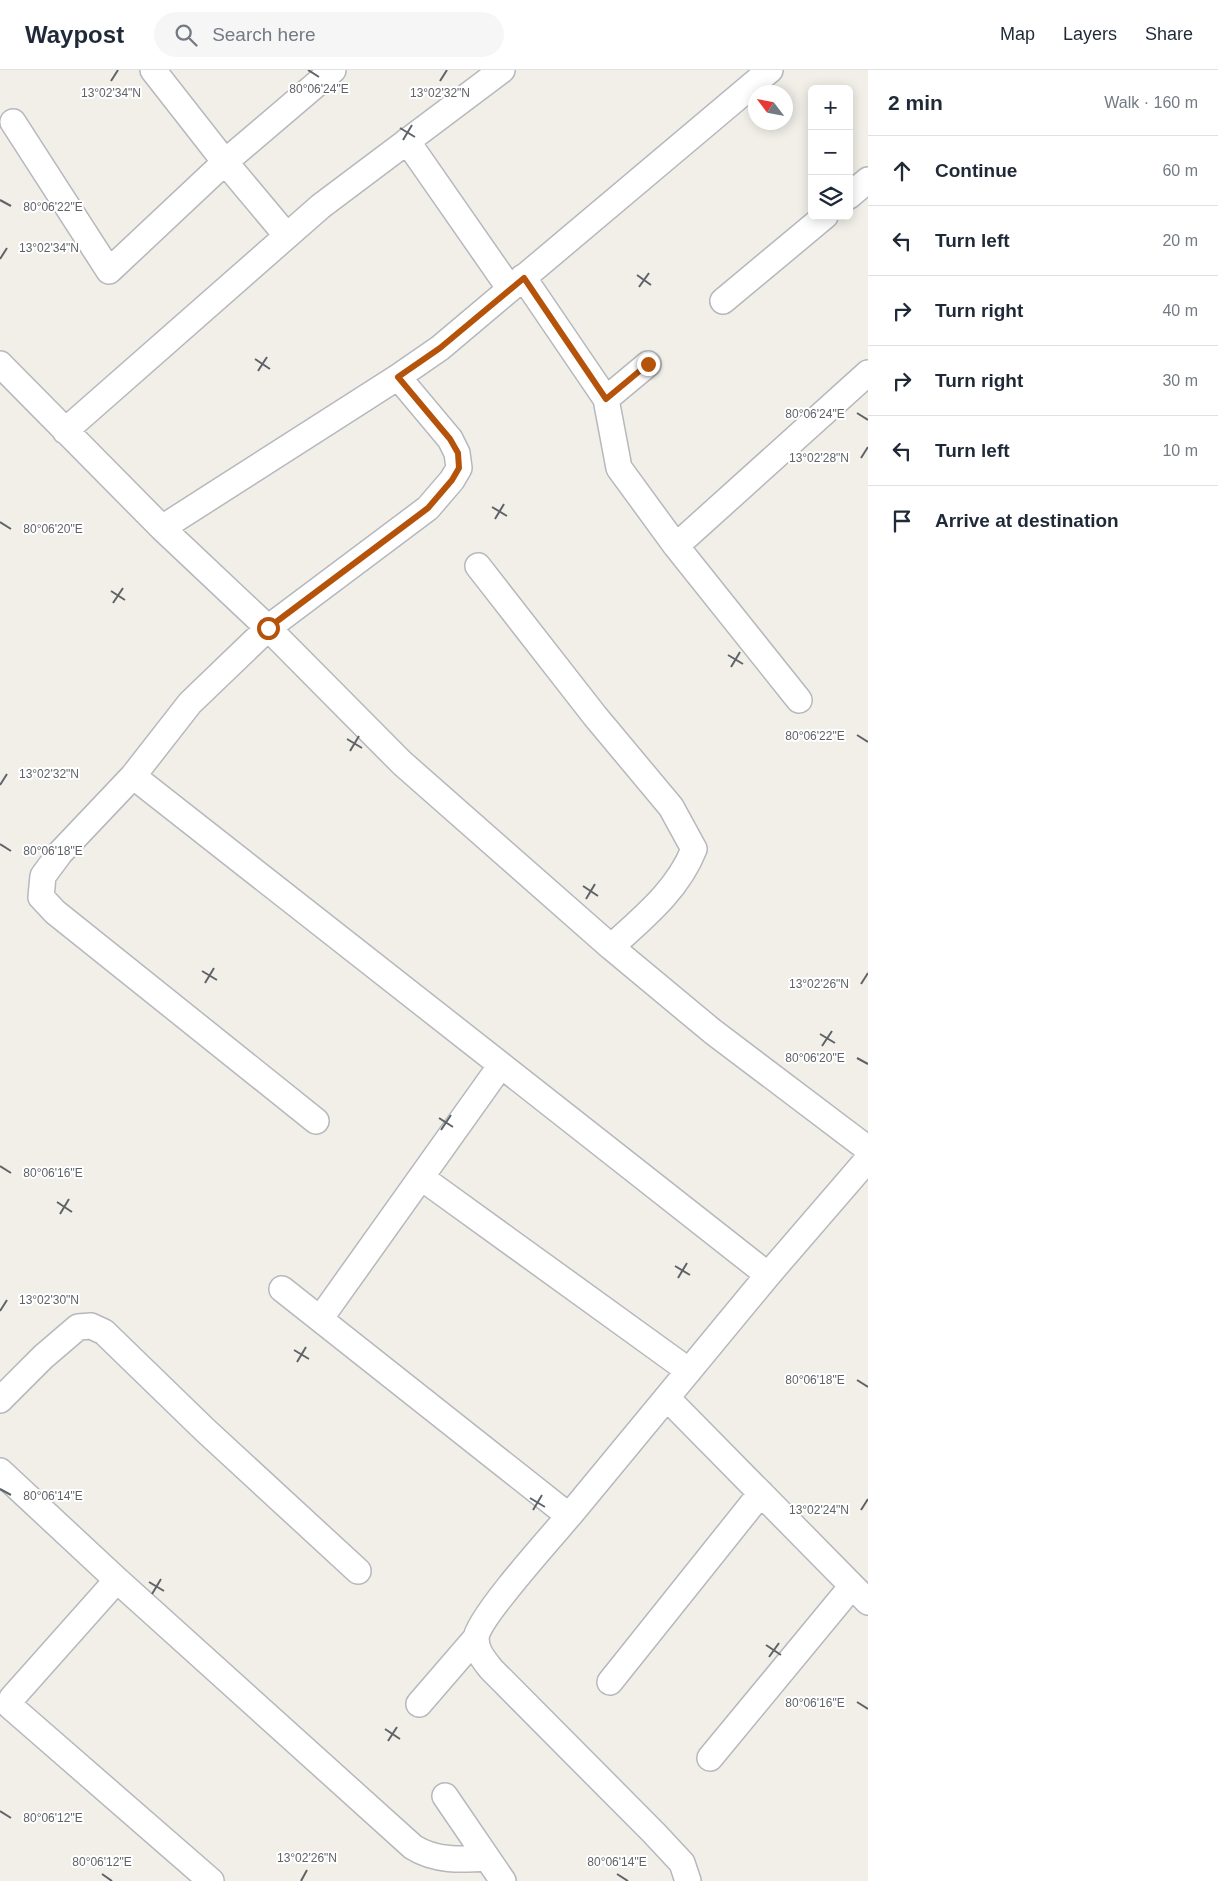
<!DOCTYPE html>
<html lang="en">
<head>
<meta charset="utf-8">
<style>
  body { margin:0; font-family:Helvetica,sans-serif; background:#f6f6f7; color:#1f2937 }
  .controls { position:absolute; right:15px; top:15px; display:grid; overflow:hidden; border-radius:8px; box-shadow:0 2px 12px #0003 }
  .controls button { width:45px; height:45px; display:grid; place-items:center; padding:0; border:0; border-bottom:1px solid #e0e1e3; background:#fff; color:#1f2937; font:25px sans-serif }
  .compass { position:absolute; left:748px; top:15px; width:45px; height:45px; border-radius:50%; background:#fff; box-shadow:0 2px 12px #0003; rotate:302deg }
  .stop { position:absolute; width:15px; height:15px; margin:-11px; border:4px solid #b45309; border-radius:50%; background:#fff }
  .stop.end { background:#b45309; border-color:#fff; box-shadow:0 1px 5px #0008 }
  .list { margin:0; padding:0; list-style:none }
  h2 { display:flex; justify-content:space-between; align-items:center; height:65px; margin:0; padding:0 20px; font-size:21px }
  h2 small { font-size:16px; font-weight:400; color:#747a83 }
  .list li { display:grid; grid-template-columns:32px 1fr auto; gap:15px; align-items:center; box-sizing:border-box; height:70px; padding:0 20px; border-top:1px solid #e0e1e3 }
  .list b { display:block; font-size:19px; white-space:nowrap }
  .list em { font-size:16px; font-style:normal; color:#747a83 }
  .icon { flex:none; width:28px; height:28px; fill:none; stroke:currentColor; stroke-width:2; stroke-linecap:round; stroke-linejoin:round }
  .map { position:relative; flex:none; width:868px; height:1811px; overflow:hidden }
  header { display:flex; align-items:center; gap:30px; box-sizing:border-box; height:70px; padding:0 25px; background:#fff; border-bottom:1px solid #e0e1e3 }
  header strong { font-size:24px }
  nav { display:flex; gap:28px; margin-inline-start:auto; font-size:18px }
  .search { width:350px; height:45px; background:#f6f6f7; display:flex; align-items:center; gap:12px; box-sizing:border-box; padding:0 18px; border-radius:28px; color:#747a83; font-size:19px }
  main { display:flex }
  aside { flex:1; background:#fff }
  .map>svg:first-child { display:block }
</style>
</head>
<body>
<header>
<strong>Waypost</strong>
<div class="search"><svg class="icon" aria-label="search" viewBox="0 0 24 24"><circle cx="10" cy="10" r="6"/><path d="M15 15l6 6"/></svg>Search here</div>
<nav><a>Map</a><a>Layers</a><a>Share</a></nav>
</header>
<main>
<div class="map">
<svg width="868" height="1811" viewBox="0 0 868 1811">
  <rect width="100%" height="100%" fill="#f1efe8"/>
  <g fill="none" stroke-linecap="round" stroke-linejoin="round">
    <defs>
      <path id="minor" d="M153,0L225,92L287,166
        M13,52L109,201L225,92L333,0
        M407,71L510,219
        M849,126L868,110
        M523,207L606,329L619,398L676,476L799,630
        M723,231L825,146
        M0,294L162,458L268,558L402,693L611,877L712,961L868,1079
        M606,329L648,294
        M65,361L321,136L502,0
        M162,458L398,307L440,278L770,0
        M676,476L868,303
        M478,496L595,646L671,737L694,779C678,820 643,848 611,877
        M133,706L60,783L43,806L41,827L55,842L316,1051
        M501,995L768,1205L868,1089
        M422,1108L689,1301
        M282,1219L569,1446L768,1205
        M320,1249L501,995L133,706L190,633L268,558L428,438L452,410L459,398L457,383L450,369L398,307
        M667,1328L868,1532
        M0,1330L43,1287L78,1257L91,1256L104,1262L205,1360L358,1501
        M0,1401L117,1510L413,1777C435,1791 461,1790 487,1788
        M569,1446C552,1466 478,1548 476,1568C476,1581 484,1590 491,1599L654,1763L682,1793L688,1811
        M117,1510L12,1628L10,1636L211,1811
        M610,1612L761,1423
        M419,1634L476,1568
        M710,1688L852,1516
        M445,1726L503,1811"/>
    </defs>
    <use href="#minor" stroke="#b5b8bc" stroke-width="28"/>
    <use href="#minor" stroke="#fff" stroke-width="25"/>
  </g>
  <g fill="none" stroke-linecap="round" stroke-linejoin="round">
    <path stroke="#b45309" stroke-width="6" d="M268,558L428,438L452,410L459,398L458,383L450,369L398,307L440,278L524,208L606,329L648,294"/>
  </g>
  <path fill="none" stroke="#5f6368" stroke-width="2" d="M308,0L319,7M111,11L118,0M440,11L447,0M400,58L415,67M403,70L412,55M0,130L11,136M0,189L7,178M637,205L651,215M639,217L649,203M255,289L270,299M258,301L267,287M857,343L868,350M861,388L868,377M492,437L507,446M495,449L504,434M0,452L11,459M111,521L125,530M113,533L123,518M728,585L743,594M731,597L740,582M857,665L868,672M347,669L362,678M350,681L359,666M0,715L7,704M0,774L11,781M583,816L598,826M586,829L595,814M202,901L217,910M205,913L214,898M861,914L868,903M820,964L835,973M822,976L832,961M857,988L868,994M439,1048L453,1057M441,1060L451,1045M0,1096L11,1103M57,1132L72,1142M60,1144L69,1129M675,1196L690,1205M678,1208L687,1193M0,1241L7,1230M294,1280L309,1289M297,1292L306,1277M857,1310L868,1317M0,1419L11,1425M530,1428L545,1437M533,1440L542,1425M861,1440L868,1429M149,1512L164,1521M152,1524L161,1509M766,1575L781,1585M769,1587L779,1573M857,1632L868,1639M385,1659L400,1669M388,1671L397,1657M0,1741L11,1748M102,1804L112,1811M617,1804L628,1811M301,1811L307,1800"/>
  <g font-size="12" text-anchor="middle" fill="#5f6368" stroke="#fff" stroke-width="4" stroke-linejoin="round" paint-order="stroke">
    <text x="319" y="23">80°06'24"E</text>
    <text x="111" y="27">13°02'34"N</text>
    <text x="440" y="27">13°02'32"N</text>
    <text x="53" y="141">80°06'22"E</text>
    <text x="49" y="182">13°02'34"N</text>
    <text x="815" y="348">80°06'24"E</text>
    <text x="819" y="392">13°02'28"N</text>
    <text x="53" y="463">80°06'20"E</text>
    <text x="815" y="670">80°06'22"E</text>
    <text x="49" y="708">13°02'32"N</text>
    <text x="53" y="785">80°06'18"E</text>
    <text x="819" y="918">13°02'26"N</text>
    <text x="815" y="992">80°06'20"E</text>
    <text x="53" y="1107">80°06'16"E</text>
    <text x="49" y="1234">13°02'30"N</text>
    <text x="815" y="1314">80°06'18"E</text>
    <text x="53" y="1430">80°06'14"E</text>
    <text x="819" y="1444">13°02'24"N</text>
    <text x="815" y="1637">80°06'16"E</text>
    <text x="53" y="1752">80°06'12"E</text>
    <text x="307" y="1792">13°02'26"N</text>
    <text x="102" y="1796">80°06'12"E</text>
    <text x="617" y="1796">80°06'14"E</text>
  </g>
</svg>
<div class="controls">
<button>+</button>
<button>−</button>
<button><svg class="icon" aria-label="layers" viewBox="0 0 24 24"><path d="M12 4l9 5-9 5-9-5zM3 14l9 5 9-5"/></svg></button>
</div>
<svg class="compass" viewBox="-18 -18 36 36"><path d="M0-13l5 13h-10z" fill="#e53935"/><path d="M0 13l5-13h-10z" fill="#747a83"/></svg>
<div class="stop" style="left:268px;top:558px"></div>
<div class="stop end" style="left:648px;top:294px"></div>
</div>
<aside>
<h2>2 min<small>Walk · 160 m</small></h2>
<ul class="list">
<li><svg class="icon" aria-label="ahead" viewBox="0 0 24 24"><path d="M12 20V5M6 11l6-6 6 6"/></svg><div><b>Continue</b></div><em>60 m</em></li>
<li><svg class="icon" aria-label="left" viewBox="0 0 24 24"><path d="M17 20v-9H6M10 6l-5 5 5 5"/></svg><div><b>Turn left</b></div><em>20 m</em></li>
<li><svg class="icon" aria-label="right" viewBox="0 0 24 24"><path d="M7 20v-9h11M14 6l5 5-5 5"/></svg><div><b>Turn right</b></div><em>40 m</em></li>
<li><svg class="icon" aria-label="right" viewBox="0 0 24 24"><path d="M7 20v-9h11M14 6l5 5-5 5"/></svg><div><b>Turn right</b></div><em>30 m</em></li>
<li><svg class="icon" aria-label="left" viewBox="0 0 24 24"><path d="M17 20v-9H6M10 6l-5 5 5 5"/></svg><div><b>Turn left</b></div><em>10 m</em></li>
<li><svg class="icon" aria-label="arrive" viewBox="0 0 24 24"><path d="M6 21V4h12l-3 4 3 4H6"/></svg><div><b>Arrive at destination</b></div></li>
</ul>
</aside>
</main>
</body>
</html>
